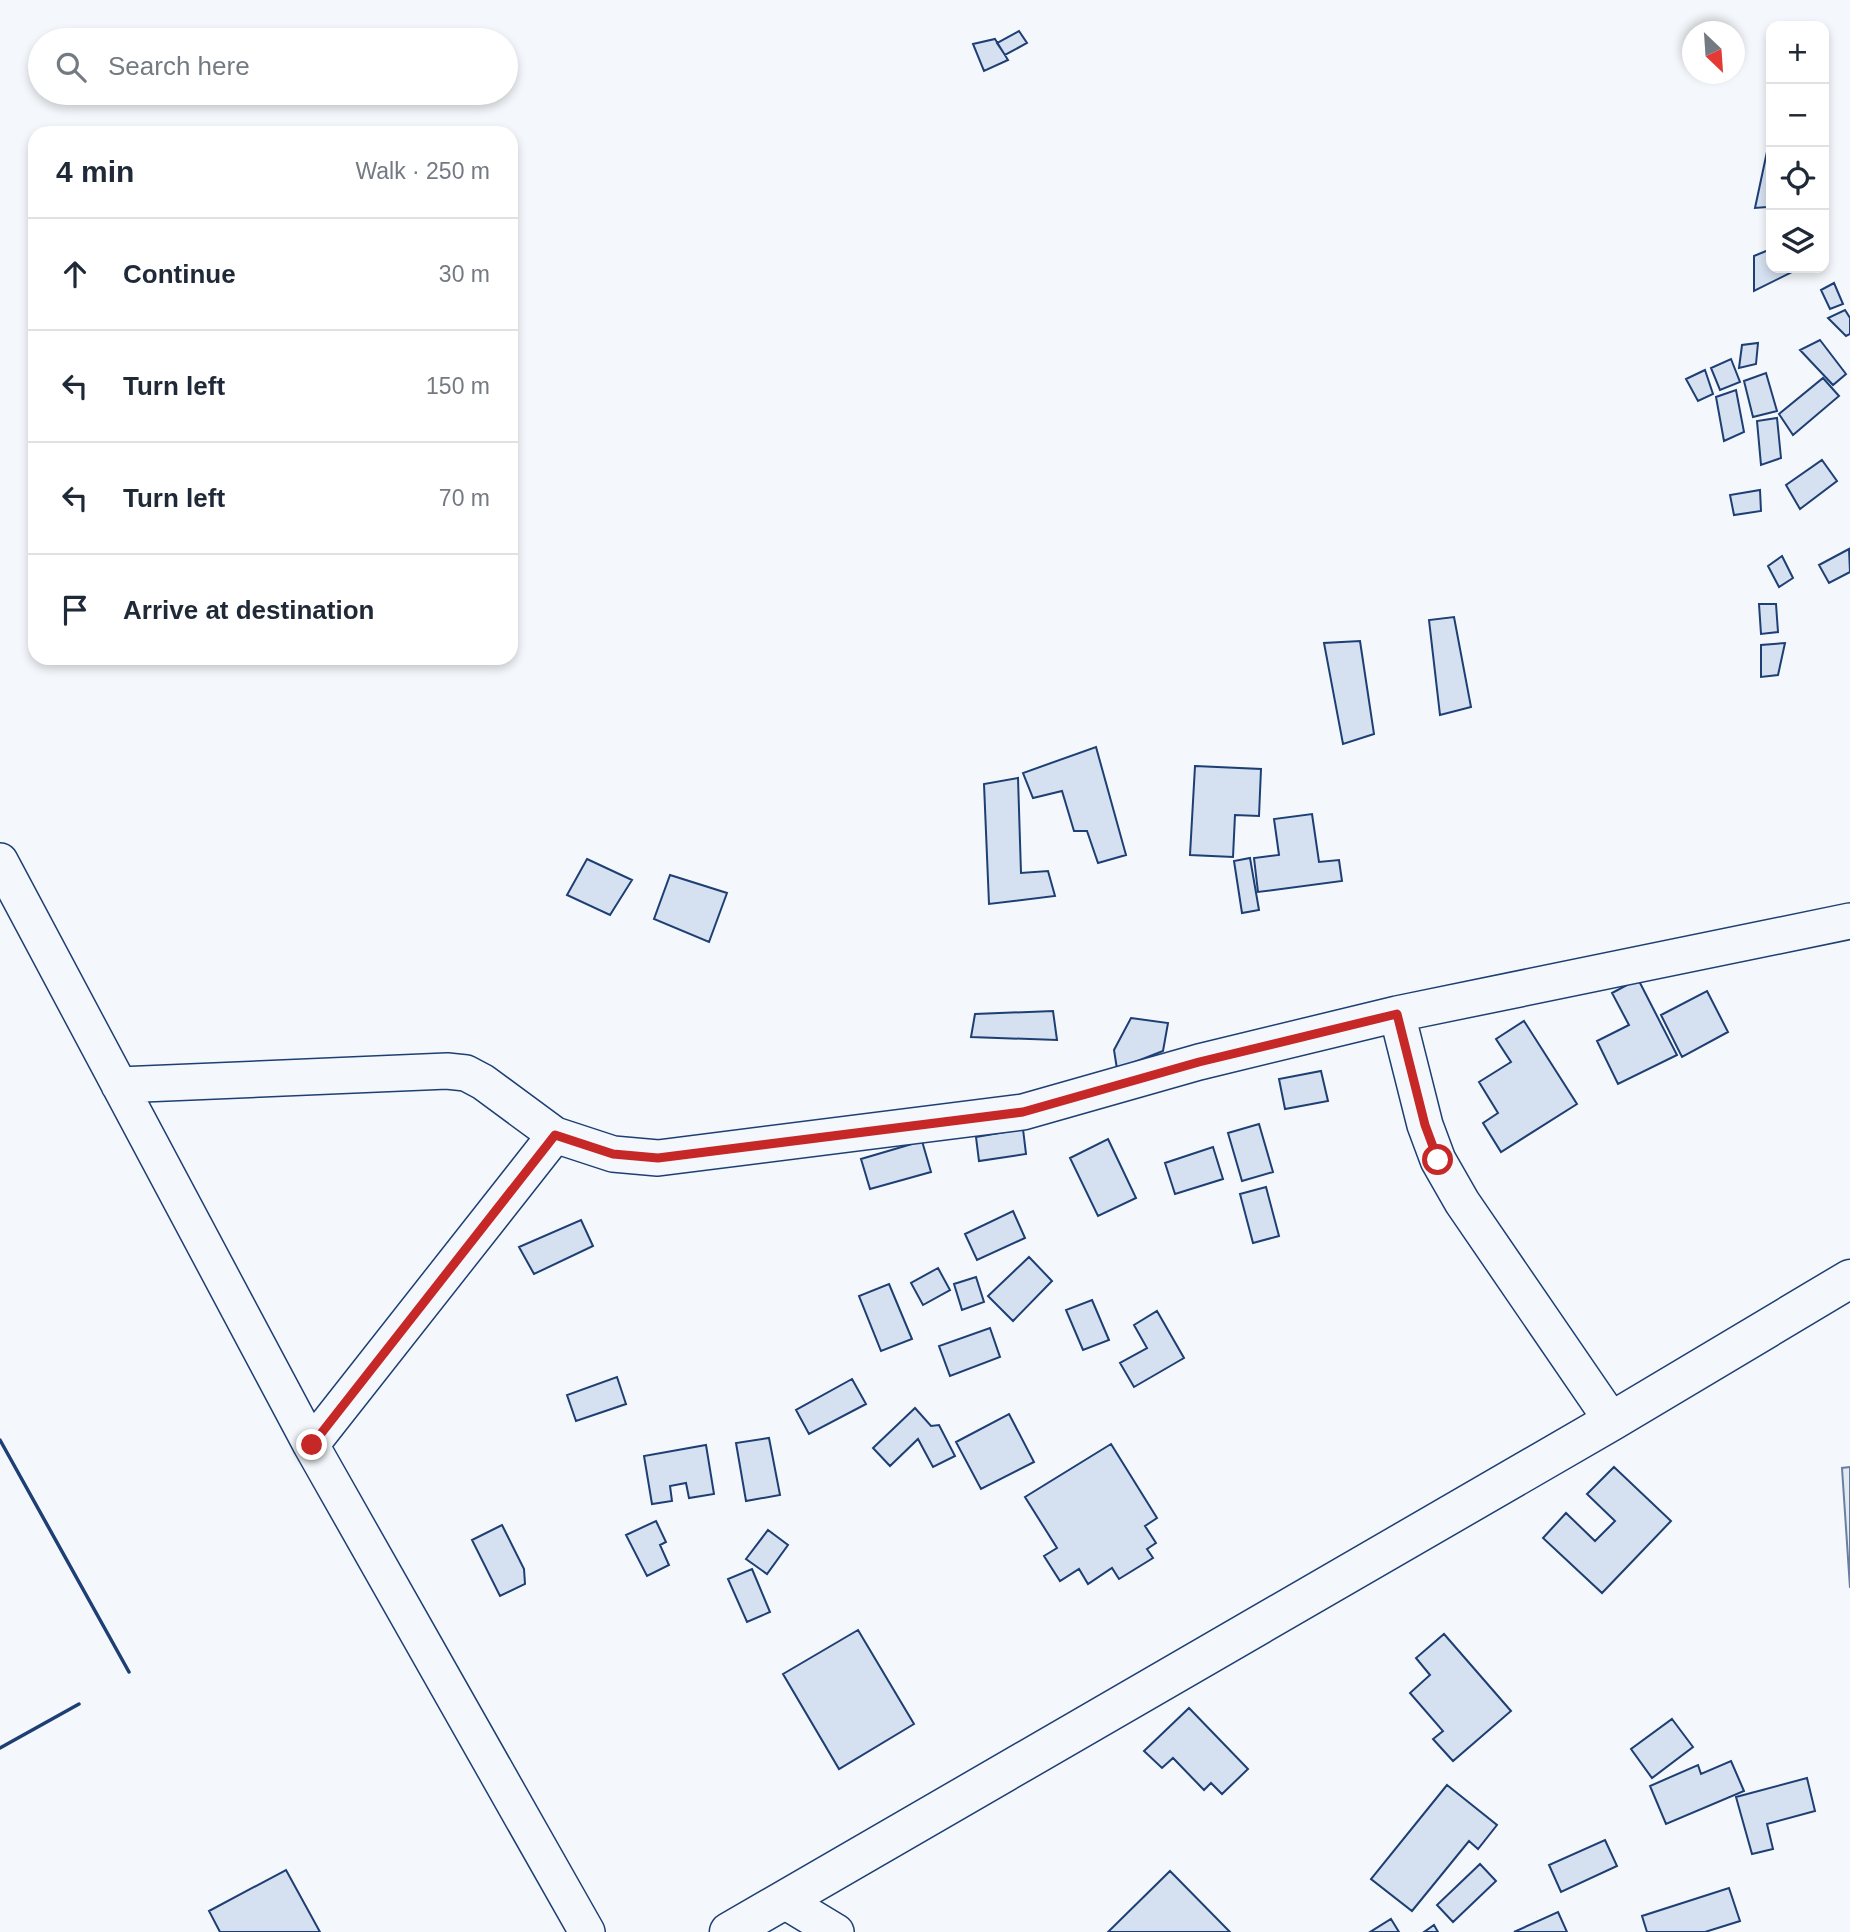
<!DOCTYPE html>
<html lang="en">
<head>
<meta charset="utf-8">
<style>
  body { margin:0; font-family:Arial,sans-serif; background:#f2f2f3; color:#1f2937 }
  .controls { position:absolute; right:21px; top:21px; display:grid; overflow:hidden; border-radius:14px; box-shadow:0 4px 10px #0003 }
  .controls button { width:63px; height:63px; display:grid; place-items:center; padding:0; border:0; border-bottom:2px solid #e0e1e3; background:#fff; color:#1f2937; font:35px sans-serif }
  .compass { position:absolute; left:1682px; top:21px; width:63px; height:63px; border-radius:50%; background:#fff; box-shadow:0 4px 10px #0003; rotate:155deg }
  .stop { position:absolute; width:21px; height:21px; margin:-16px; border:5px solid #c62828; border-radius:50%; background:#fff }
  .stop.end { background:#c62828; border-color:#fff; box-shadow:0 2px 7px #0008 }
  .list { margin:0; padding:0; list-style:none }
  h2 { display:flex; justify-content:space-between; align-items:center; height:91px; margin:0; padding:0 28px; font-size:30px }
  h2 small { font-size:23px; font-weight:400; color:#747a83 }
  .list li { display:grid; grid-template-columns:46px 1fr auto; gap:21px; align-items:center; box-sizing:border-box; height:112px; padding:0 28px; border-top:2px solid #e0e1e3 }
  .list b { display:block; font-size:26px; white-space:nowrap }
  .list em { font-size:23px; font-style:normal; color:#747a83 }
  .icon { flex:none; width:38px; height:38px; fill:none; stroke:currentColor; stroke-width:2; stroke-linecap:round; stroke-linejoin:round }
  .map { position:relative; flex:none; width:1850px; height:1932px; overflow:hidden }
  .search { position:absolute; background:#fff; box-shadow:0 4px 10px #0003; left:28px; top:28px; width:490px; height:77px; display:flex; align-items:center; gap:18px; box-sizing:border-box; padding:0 24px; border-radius:38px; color:#747a83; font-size:26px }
  .panel { position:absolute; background:#fff; box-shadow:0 4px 10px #0003; left:28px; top:126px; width:490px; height:539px; border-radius:21px }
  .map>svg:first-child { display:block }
</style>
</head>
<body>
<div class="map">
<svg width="1850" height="1932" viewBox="0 0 1850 1932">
  <rect width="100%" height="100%" fill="#f4f7fb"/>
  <path fill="#e3e9f0" stroke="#687fa3" stroke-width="2" d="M1850,1467V1588L1842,1468Z"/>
  <path fill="#d5e0f0" stroke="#1d3f73" stroke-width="2" d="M1019,31L1027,43L1005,55L997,43Z
    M995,39L1008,60L984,71L973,44Z
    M1771,146V194L1767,207L1755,208L1768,147Z
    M1771,249V268H1800L1754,291V256Z
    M1834,283L1843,304L1830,309L1821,290Z
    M1845,310L1850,318V334L1846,336L1828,318Z
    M1820,340L1846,374L1833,385L1800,350Z
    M1758,343L1756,364L1739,368L1742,345Z
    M1731,359L1740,382L1720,390L1711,368Z
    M1705,370L1713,394L1698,401L1686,379Z
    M1766,373L1777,411L1753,417L1744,381Z
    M1823,378L1839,396L1793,435L1779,414Z
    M1736,390L1744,432L1724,441L1716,397Z
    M1777,418L1781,458L1761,465L1757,421Z
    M1822,460L1837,481L1800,509L1786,485Z
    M1760,490L1761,511L1734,515L1730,495Z
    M1849,549L1850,572L1829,583L1819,565Z
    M1782,556L1793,578L1779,587L1768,566Z
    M1759,604H1776L1778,632L1761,634Z
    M1454,617L1471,707L1440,715L1429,620Z
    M1360,641L1374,734L1343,744L1324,643Z
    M1785,643L1778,675L1761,677V645Z
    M1096,747L1126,855L1098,863L1087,831H1074L1062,791L1033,798L1023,773Z
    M1195,766L1261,769L1259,816L1235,815L1233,857L1190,855Z
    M1018,778L1021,873L1048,871L1055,896L989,904L984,784Z
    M1312,814L1319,862L1339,860L1342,881L1258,892L1254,858L1279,855L1274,819Z
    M1250,858L1259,910L1242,913L1234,861Z
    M587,859L632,880L610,915L567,895Z
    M670,875L727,893L709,942L654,919Z
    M1638,979L1677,1055L1618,1084L1597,1041L1629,1025L1612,993Z
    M1707,991L1728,1032L1682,1057L1661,1015Z
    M1053,1011L1057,1040L971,1037L975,1014Z
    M1131,1018L1168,1023L1163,1051L1117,1069L1114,1050Z
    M1524,1021L1577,1104L1501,1152L1483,1123L1498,1113L1479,1082L1511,1062L1496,1039Z
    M1321,1071L1328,1101L1285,1109L1279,1079Z
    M1259,1124L1273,1172L1242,1181L1228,1133Z
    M1023,1129L1026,1154L979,1161L976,1137Z
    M1108,1139L1136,1198L1098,1216L1070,1158Z
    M922,1141L931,1172L870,1189L861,1159Z
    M1213,1147L1223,1179L1175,1194L1165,1163Z
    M1266,1187L1279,1236L1253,1243L1240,1194Z
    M1013,1211L1025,1238L977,1260L965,1234Z
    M581,1220L593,1246L534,1274L519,1247Z
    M1029,1257L1052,1281L1013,1321L988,1296Z
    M938,1268L950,1290L923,1305L911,1283Z
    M976,1277L984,1302L962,1310L954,1284Z
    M889,1284L912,1339L881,1351L859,1296Z
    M1092,1300L1109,1340L1083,1350L1066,1310Z
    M1157,1311L1184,1358L1134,1387L1120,1363L1147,1348L1134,1325Z
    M990,1328L1000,1357L950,1376L939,1346Z
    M617,1377L626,1404L576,1421L567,1395Z
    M852,1379L866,1404L809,1434L796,1410Z
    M915,1408L931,1426L939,1425L955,1456L933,1467L918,1439L890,1466L873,1448Z
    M1009,1414L1034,1462L981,1489L956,1442Z
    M769,1438L780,1495L746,1501L736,1443Z
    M1111,1444L1157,1518L1145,1526L1156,1543L1147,1549L1153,1558L1119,1579L1112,1568L1088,1584L1079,1569L1060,1581L1044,1556L1057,1548L1025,1497Z
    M706,1445L714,1494L689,1498L686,1483L670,1486L672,1501L652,1504L644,1456Z
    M1614,1467L1671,1521L1602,1593L1543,1538L1566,1513L1595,1541L1615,1521L1587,1494Z
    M656,1521L666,1542L660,1545L669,1565L647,1576L626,1535Z
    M502,1525L524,1569L525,1584L500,1596L472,1540Z
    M768,1530L788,1545L767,1574L746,1559Z
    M752,1569L770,1612L747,1622L728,1579Z
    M858,1630L914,1724L839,1769L783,1674Z
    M1444,1634L1511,1711L1453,1761L1433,1739L1443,1731L1410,1693L1430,1675L1416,1658Z
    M1189,1708L1248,1769L1222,1794L1211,1783L1204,1790L1173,1758L1162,1768L1144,1751Z
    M1672,1719L1693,1747L1652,1778L1631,1749Z
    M1731,1761L1744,1791L1666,1824L1650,1786L1698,1765L1701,1774Z
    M1807,1778L1815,1811L1767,1824L1773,1849L1752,1854L1736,1797Z
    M1447,1785L1497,1825L1478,1849L1469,1841L1412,1911L1371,1879Z
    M1605,1840L1617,1866L1561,1892L1549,1865Z
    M1480,1864L1496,1881L1453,1922L1437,1905Z
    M286,1870L320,1932H220L209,1911Z
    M1170,1871L1230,1932H1108Z
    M1729,1888L1740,1921L1705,1932H1647L1642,1916Z
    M1558,1912L1567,1932H1514Z
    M1391,1919L1399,1932H1370Z
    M1434,1925L1438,1932H1424Z"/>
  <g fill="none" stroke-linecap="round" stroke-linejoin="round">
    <defs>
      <path id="street" d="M0,861L311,1445L587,1932
        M1397,1014L1425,1125L1438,1160L1462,1202L1612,1421
        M119,1085L447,1071L466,1073L483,1082L555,1135L613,1154L658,1158L1023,1112L1199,1062L1397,1014L1850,921
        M311,1445L555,1135
        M783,1900L836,1932"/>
      <path id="secondary" d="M729,1932L1612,1421L1850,1279"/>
    </defs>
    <use href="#street" stroke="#1d3f73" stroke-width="38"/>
    <use href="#secondary" stroke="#1d3f73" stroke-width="41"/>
    <use href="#street" stroke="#f4f7fb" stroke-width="35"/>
    <use href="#secondary" stroke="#f4f7fb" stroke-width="38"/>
    <path stroke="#1d3f73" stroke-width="3.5" d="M0,1440L129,1672
      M0,1748L79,1704"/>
  </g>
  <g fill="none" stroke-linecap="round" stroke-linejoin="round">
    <path stroke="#c62828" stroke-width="9" d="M312,1445L555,1135L613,1154L658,1158L1023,1112L1199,1062L1397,1014L1425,1125L1438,1160"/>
  </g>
</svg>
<div class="controls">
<button>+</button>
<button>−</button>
<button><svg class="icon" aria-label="locate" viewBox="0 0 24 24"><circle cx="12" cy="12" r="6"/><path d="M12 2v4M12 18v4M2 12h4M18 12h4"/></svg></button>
<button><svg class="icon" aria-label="layers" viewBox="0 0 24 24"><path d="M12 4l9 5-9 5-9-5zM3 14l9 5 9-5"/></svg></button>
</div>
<svg class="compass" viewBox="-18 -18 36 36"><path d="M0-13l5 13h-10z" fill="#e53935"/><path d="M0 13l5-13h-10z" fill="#747a83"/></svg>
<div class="stop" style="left:1438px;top:1160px"></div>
<div class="stop end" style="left:312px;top:1445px"></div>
<div class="search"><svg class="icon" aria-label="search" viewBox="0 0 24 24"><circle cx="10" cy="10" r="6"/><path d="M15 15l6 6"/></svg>Search here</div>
<section class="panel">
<h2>4 min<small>Walk · 250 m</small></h2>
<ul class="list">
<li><svg class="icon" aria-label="ahead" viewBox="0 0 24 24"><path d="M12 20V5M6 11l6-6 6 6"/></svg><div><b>Continue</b></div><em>30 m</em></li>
<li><svg class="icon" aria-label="left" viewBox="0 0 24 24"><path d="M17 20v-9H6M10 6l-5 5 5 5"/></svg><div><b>Turn left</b></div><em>150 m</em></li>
<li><svg class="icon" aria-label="left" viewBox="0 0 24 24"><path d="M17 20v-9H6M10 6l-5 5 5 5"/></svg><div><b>Turn left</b></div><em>70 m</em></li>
<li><svg class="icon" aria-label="arrive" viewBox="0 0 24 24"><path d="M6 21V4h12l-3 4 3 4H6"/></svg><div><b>Arrive at destination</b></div></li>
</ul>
</section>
</div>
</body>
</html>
